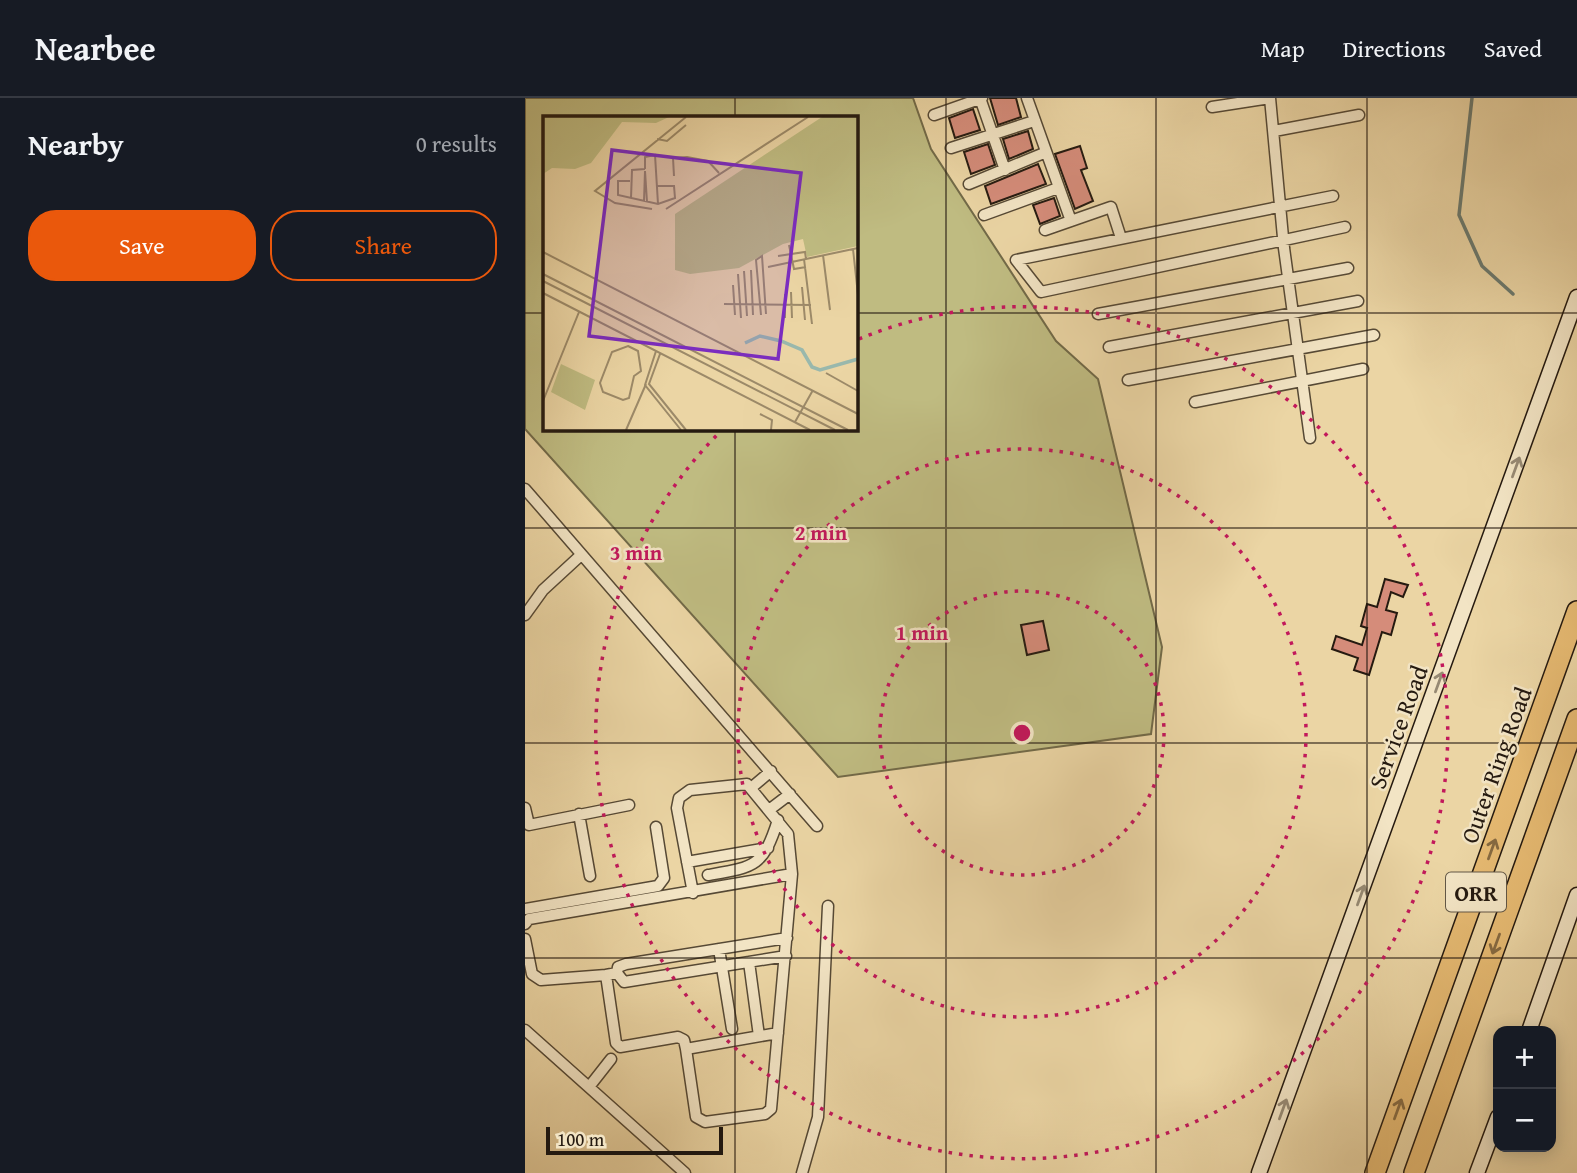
<!DOCTYPE html>
<html lang="en">
<head>
<meta charset="utf-8">
<style>
  body { margin:0; font-family:"Gentium Book Plus",serif; background:#20242c; color:#f1f3f6 }
  .controls { position:absolute; right:21px; bottom:21px; display:grid; overflow:hidden; border-radius:14px; box-shadow:0 4px 18px #0003 }
  .controls button { width:63px; height:63px; display:grid; place-items:center; padding:0; border:0; border-bottom:2px solid #363941; background:#171b24; color:#f1f3f6; font:35px sans-serif }
  .scale { position:absolute; left:21px; bottom:18px; width:177px; box-sizing:border-box; padding-left:7px; border:4px solid #251a10; border-top:0; font-size:19px; line-height:24px; white-space:nowrap; color:#251a10; -webkit-text-stroke:5px #f2e4c4; paint-order:stroke }
  .list { margin:0; padding:0; list-style:none }
  h2 { display:flex; justify-content:space-between; align-items:center; height:91px; margin:0; padding:0 28px; font-size:30px }
  h2 small { font-size:23px; font-weight:400; color:#9ea1a6 }
  .actions { display:flex; gap:14px; padding:21px 28px }
  .actions a { flex:1; padding:16px 0; border:2px solid #ea580c; border-radius:28px; text-align:center; font-size:24px; color:#ea580c }
  .actions .main { background:#ea580c; color:#fff }
  .map { position:relative; flex:none; width:1052px; height:1075px; overflow:hidden }
  header { display:flex; align-items:center; gap:42px; box-sizing:border-box; height:98px; padding:0 35px; background:#171b24; border-bottom:2px solid #363941 }
  header strong { font-size:33px }
  nav { display:flex; gap:38px; margin-inline-start:auto; font-size:24px }
  main { display:flex }
  aside { flex:1; background:#171b24 }
  .map>svg:first-child { display:block }
</style>
</head>
<body>
<header>
<strong>Nearbee</strong>
<nav><a>Map</a><a>Directions</a><a>Saved</a></nav>
</header>
<main>
<aside>
<h2>Nearby<small>0 results</small></h2>
<ul class="list">
</ul>
<div class="actions"><a class="main">Save</a><a>Share</a></div>
</aside>
<div class="map">
<svg width="1052" height="1075" viewBox="0 0 1052 1075">
  <rect width="100%" height="100%" fill="#ebd5a4"/>
  <filter id="stains"><feTurbulence type="fractalNoise" baseFrequency=".00286" numOctaves="4"/><feColorMatrix values="0 0 0 0 .2 0 0 0 0 .09 0 0 0 0 .02 0 0 0 .5 -.17"/></filter>
  <radialGradient id="worn" r=".72"><stop offset=".6" stop-color="#630" stop-opacity="0"/><stop offset="1" stop-color="#630" stop-opacity=".3"/></radialGradient>
  <path fill="#bfbb81" stroke="#726a48" stroke-width="2" fill-rule="evenodd" d="M0,0H388L406,51L531,243L573,281L637,549L626,636L313,679L0,331ZM19,19H331V331H19Z"/>
  <g fill="none" stroke-linecap="round" stroke-linejoin="round">
    <path stroke="#6b796e" stroke-width="3.5" d="M947,0L934,117L957,168L988,196"/>
  </g>
  <path fill="#d58c7a" stroke="#251a10" stroke-width="2" d="M465,0H491L496,19L473,27Z
    M448,11L455,32L430,40L424,20Z
    M503,33L508,51L484,61L478,41Z
    M463,46L470,67L446,76L439,54Z
    M555,48L562,70L556,72L568,103L550,111L530,56Z
    M513,66L521,86L466,106L460,88Z
    M529,100L535,118L515,126L508,107Z
    M860,481L883,487L878,499L866,494L861,512L872,515L866,537L857,534L844,577L829,572L833,560L807,551L811,538L837,547L842,530L836,528L842,506L852,509Z
    M518,523L524,552L502,557L496,527Z"/>
  <g fill="none" stroke-linecap="round" stroke-linejoin="round">
    <defs>
      <path id="street" d="M455,0L480,72
        M502,0L546,123
        M745,0L759,150L785,340
        M687,9L745,0
        M409,17L457,0
        M749,33L834,17
        M426,50L509,23
        M444,86L519,55
        M808,98L491,162L516,194L820,129
        M459,117L533,90
        M520,132L586,109L596,140
        M573,216L823,170
        M584,249L833,203
        M603,282L849,237
        M670,304L838,271
        M0,391L292,728
        M0,517L18,492L56,457
        M226,690L246,673
        M0,710L4,727L104,707
        M244,712L265,696
        M54,716L65,778
        M162,764L243,750
        M183,777C230,769 238,769 253,722
        M0,811L133,788L139,780L131,729
        M0,826L4,821L267,776
        M0,841L7,876L16,882L81,877
        M194,851L207,931
        M261,858L99,884L92,875L93,869L101,866L262,840
        M224,864L234,938
        M92,875L81,877L91,945L95,949L153,939L159,942L161,951L253,935
        M0,932L160,1075
        M161,951L171,1019L180,1024L240,1016L246,1011L267,776L263,736L222,686L165,692L154,700L152,710L168,795
        M64,989L86,961
        M277,1075L293,1019L303,808"/>
      <path id="secondary" d="M1004,933L1052,797
        M734,1075L1052,199
        M952,1075L973,1019"/>
      <path id="highway" d="M850,1075L1052,513
        M889,1075L1052,621"/>
    </defs>
    <use href="#street" stroke="#564935" stroke-width="13"/>
    <use href="#secondary" stroke="#251a10" stroke-width="17"/>
    <use href="#highway" stroke="#251a10" stroke-width="22"/>
    <use href="#street" stroke="#f2e4c4" stroke-width="10"/>
    <use href="#secondary" stroke="#f2e4c4" stroke-width="14"/>
    <use href="#highway" stroke="#e6ba72" stroke-width="19"/>
  </g>
  <defs><path id="oneway-shaft" d="M-6 0H5M1.5-3L5.5 0L1.5 3" fill="none" stroke-width="1.6" stroke-linecap="round" stroke-linejoin="round" transform="scale(1.75)"/></defs>
  <g stroke="#968973">
    <use href="#oneway-shaft" transform="translate(991 369) rotate(-70)"/>
    <use href="#oneway-shaft" transform="translate(914 584) rotate(-70)"/>
    <use href="#oneway-shaft" transform="translate(836 797) rotate(-70)"/>
    <use href="#oneway-shaft" transform="translate(758 1011) rotate(-70)"/>
  </g>
  <g stroke="#866a41">
    <use href="#oneway-shaft" transform="translate(967 751) rotate(-70)"/>
    <use href="#oneway-shaft" transform="translate(971 846) rotate(110)"/>
    <use href="#oneway-shaft" transform="translate(873 1011) rotate(-70)"/>
  </g>
  <path fill="none" stroke="#251a10" stroke-width="2" stroke-opacity="0.55" d="M210,0V19M421,0V1075M631,0V1075M842,0V1075M0,215H19M331,215H1052M210,331V1075M0,430H1052M0,645H1052M0,860H1052"/>
  <g fill="none" stroke="#c2185b" stroke-width="3.5" stroke-dasharray="3.5 7">
    <circle cx="497" cy="635" r="142"/>
    <circle cx="497" cy="635" r="284"/>
    <path d="M334 241A426 426 0 1 1 198 331"/>
  </g>
  <g text-anchor="middle" dominant-baseline="central" stroke-width="5" stroke-linejoin="round" paint-order="stroke">
    <rect fill="#f2e4c4" stroke="#625746" stroke-width="2" x="921" y="774.5" width="60" height="39" rx="5"/>
    <g font-size="23" font-weight="bold" fill="#251a10">
      <text x="951" y="794">ORR</text>
    </g>
    <g font-size="24" fill="#251a10" stroke="#f2e4c4">
      <text transform="translate(873 629) rotate(-70)">Service Road</text>
      <text transform="translate(971 667) rotate(-70)">Outer Ring Road</text>
    </g>
  </g>
  <g transform="translate(18 18)">
    <rect width="315" height="315" fill="#ebd5a4"/>
    <path d="M0,1H126L113,7L79,6L48,47L32,53L9,52L0,58ZM279,1H315V130L264,141L260,123L240,128L196,152L147,158L132,154V98ZM18,248L52,264L42,294L8,276Z" fill="#bfbb81"/>
    <path fill="none" stroke="#99b8ac" stroke-width="3.5" d="M202,227L217,220L238,225L259,234L269,251L277,254L315,243"/>
    <path fill="none" stroke="#9c8a69" stroke-width="2" d="M114,23L124,25L143,9M102,53V41L112,39L115,88M131,60L130,42L144,41L165,45L176,57M87,65H75V79L115,88L132,82L131,70H114M88,82L89,54L102,53M101,85L102,55L104,86M109,93L72,87L52,75L143,1M123,93L265,1M246,129L251,153L263,151M310,133L315,179M0,136L315,298M280,139L287,194M235,140L262,136L263,143M261,143L269,208M225,151L315,132M208,154L210,199M201,155L204,200M0,158L305,314M195,158L198,202M0,165L292,314M190,169L192,199M259,171L262,204M248,176L249,202M0,177L267,314M242,178V202M181,188L268,189M218,199L213,144L219,140L223,198M85,230L95,235L98,255L91,260L86,282L80,284L60,276L57,267L69,236ZM113,235L102,269L138,314M117,238L106,268L143,314M283,257L315,275M0,285L36,196M217,298L229,304L228,314M252,306L270,274M83,314L103,268"/>
    <path fill="#7b2cbf" fill-opacity="0.15" stroke="#7b2cbf" stroke-width="3.5" d="M69,34L258,57L235,243L46,220Z"/>
    <rect width="315" height="315" fill="none" stroke="#251a10" stroke-width="3.5"/>
  </g>
  <circle cx="497" cy="635" r="10" fill="#c2185b" stroke="#f2e4c4" stroke-width="3.5"/>
  <g font-size="21" text-anchor="middle" font-weight="bold" fill="#c2185b" stroke="#f2e4c4" stroke-width="5" stroke-linejoin="round" paint-order="stroke">
    <text x="296" y="442">2 min</text>
    <text x="111" y="462">3 min</text>
    <text x="397" y="542">1 min</text>
  </g>
  <rect width="100%" height="100%" filter="url(#stains)"/>
  <rect width="100%" height="100%" fill="url(#worn)"/>
</svg>
<div class="controls">
<button>+</button>
<button>−</button>
</div>
<div class="scale">100 m</div>
</div>
</main>
</body>
</html>
